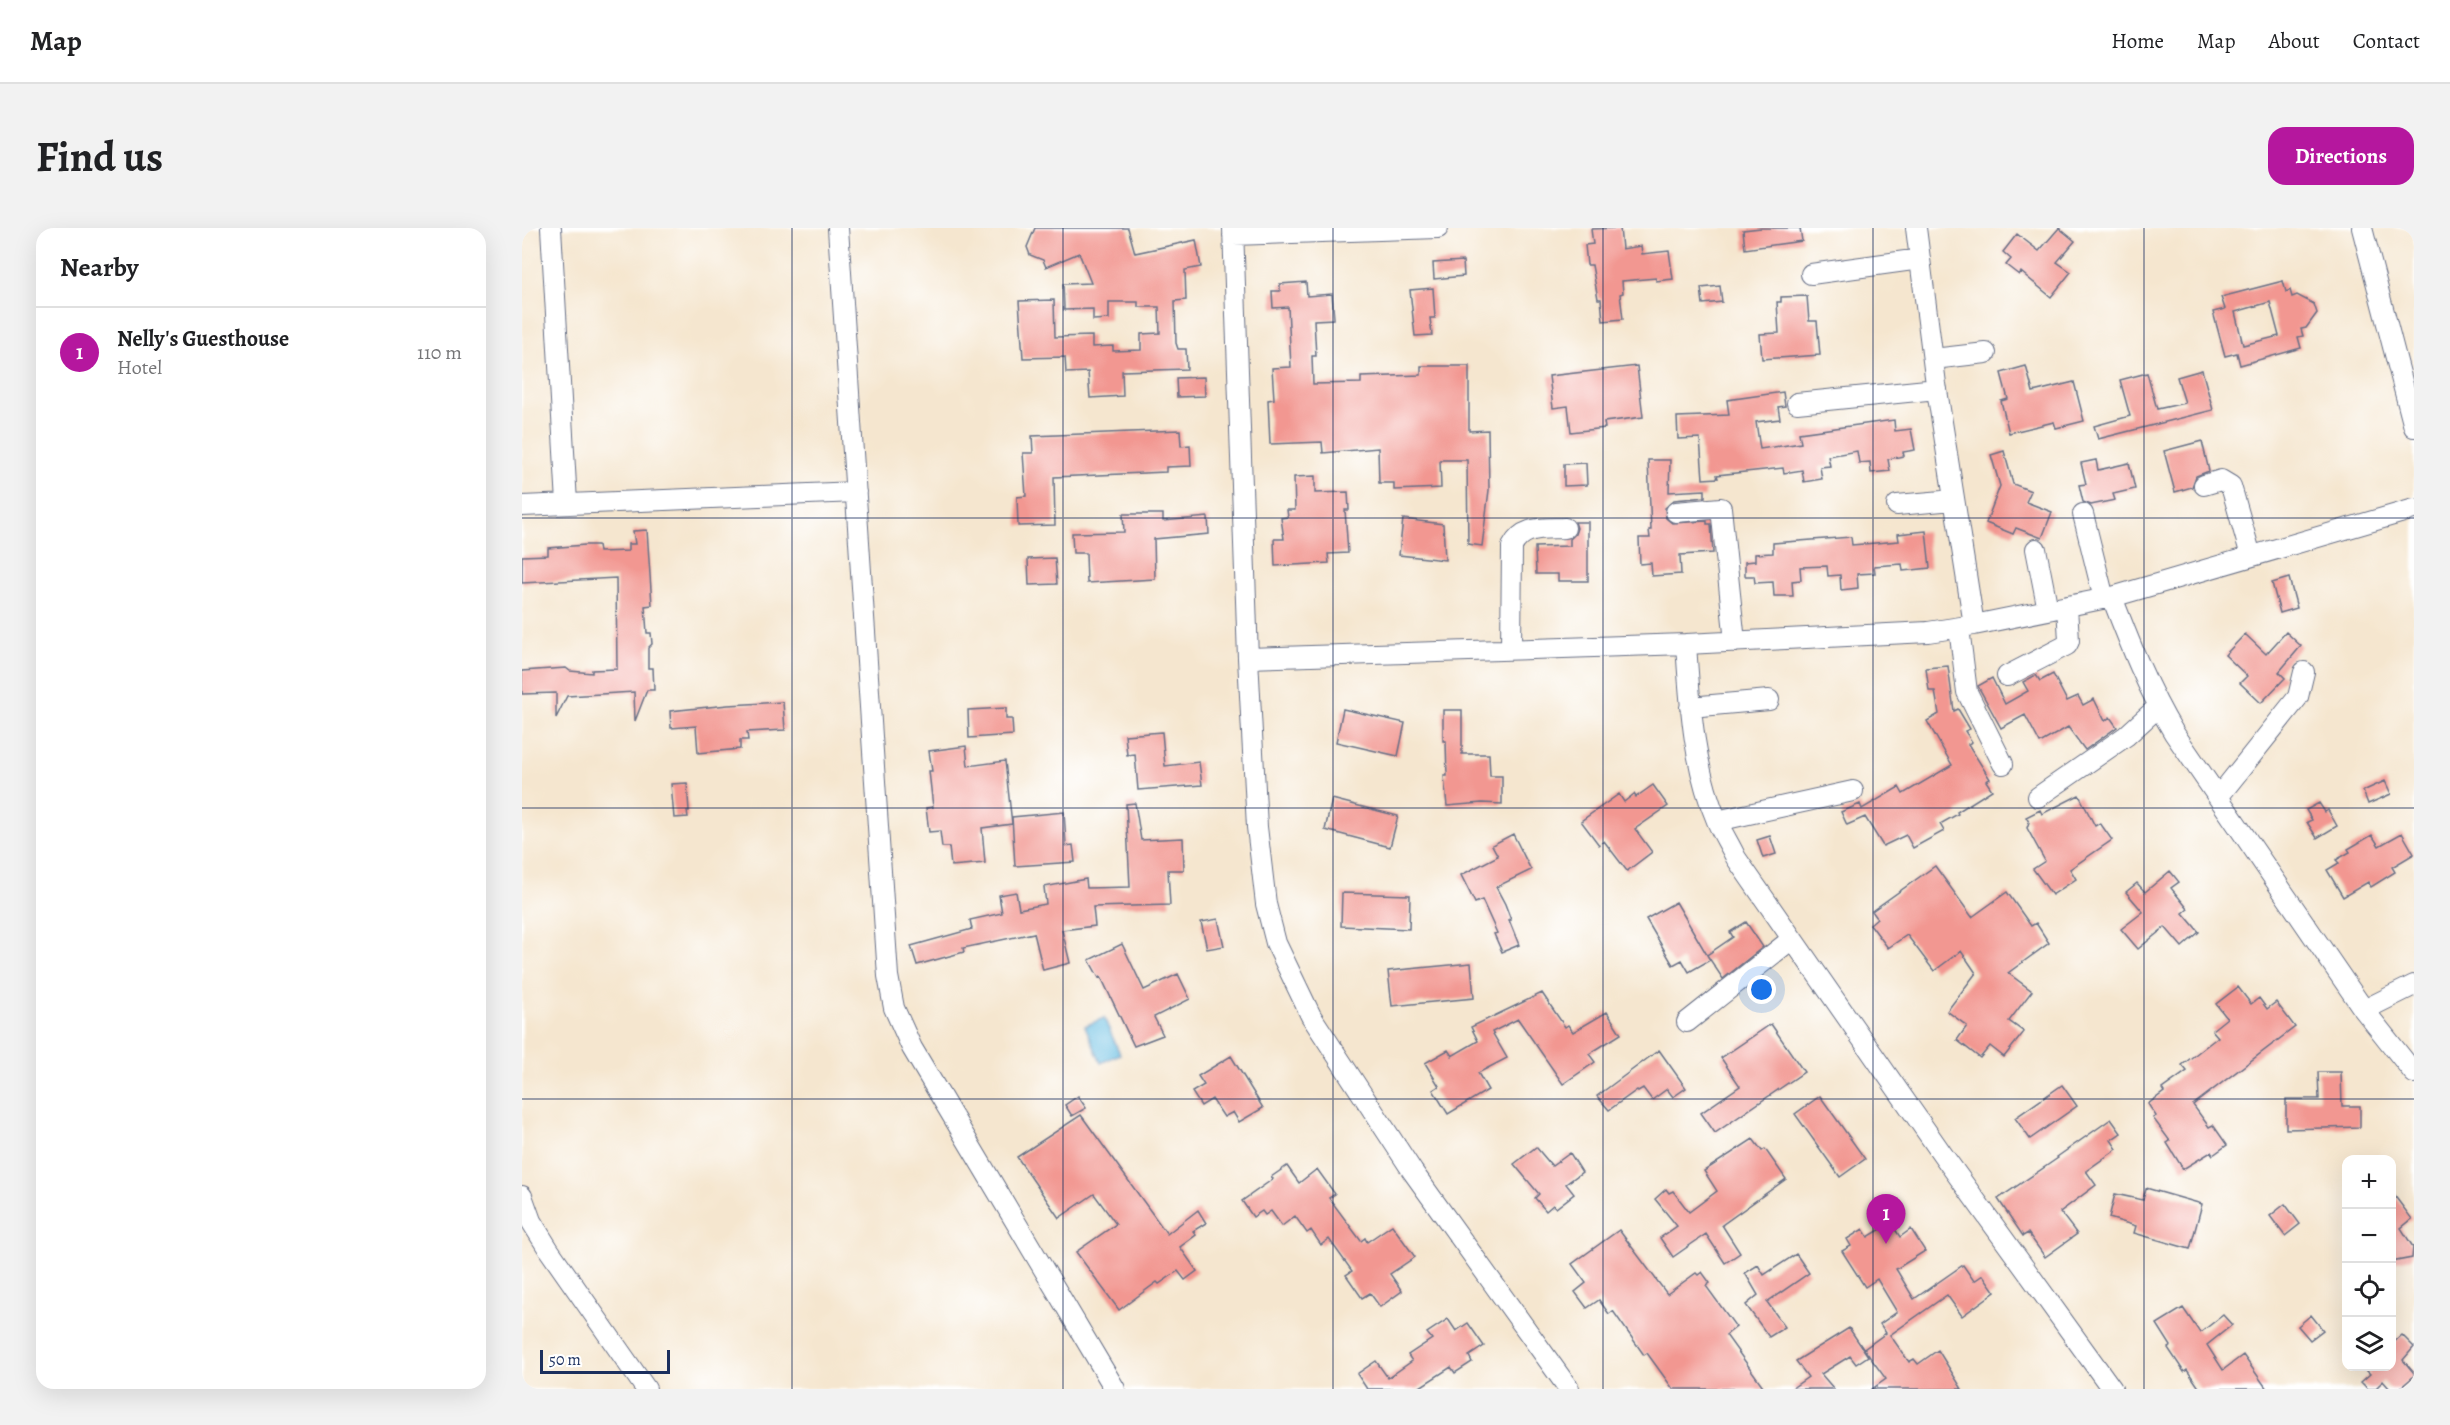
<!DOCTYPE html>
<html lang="en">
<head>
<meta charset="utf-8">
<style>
  body { margin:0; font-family:Alegreya,serif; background:#f2f2f2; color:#202124 }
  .controls { position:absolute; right:18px; bottom:18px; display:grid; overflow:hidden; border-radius:12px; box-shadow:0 6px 24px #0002 }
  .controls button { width:54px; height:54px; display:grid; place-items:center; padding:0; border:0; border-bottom:2px solid #e0e0e0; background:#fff; color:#202124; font:30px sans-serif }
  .scale { position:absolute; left:18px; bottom:15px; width:130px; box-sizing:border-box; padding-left:6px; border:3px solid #1b2f5e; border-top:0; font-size:16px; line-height:21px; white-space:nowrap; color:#1b2f5e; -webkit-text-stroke:4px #fff; paint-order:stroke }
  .you { position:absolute; left:1240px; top:762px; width:21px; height:21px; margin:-15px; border:4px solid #fff; border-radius:50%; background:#1a73e8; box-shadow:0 0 0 9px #1a73e833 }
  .badge { display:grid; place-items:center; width:39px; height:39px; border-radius:50%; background:#b5179e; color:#fff; font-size:20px; font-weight:700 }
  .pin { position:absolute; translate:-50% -50px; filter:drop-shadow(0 2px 3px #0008) }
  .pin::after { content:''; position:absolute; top:32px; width:21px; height:18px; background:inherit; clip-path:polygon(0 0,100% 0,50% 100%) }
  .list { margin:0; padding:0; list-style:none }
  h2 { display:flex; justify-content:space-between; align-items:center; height:78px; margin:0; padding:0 24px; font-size:26px }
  h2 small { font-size:20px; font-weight:400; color:#757577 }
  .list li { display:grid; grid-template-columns:39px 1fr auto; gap:18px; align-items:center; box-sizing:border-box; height:90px; padding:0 24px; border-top:2px solid #e0e0e0 }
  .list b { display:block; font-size:22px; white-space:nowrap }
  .list p { margin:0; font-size:20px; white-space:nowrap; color:#757577 }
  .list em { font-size:20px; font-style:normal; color:#757577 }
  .icon { flex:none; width:33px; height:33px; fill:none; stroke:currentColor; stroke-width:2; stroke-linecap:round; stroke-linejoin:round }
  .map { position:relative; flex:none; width:1892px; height:1161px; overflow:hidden; border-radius:18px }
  header { display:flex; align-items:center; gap:36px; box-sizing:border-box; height:84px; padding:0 30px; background:#fff; border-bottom:2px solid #e0e0e0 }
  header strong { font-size:28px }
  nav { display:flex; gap:33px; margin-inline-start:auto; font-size:21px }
  .intro { display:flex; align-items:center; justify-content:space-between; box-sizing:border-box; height:144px; padding:0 36px }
  h1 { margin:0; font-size:42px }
  .button { padding:15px 27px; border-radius:18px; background:#b5179e; color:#fff; font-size:21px; font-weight:700 }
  main { display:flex; gap:36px; padding:0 36px }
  aside { flex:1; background:#fff; border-radius:18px; box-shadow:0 6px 24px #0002 }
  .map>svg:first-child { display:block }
</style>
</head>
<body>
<header>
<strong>Map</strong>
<nav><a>Home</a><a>Map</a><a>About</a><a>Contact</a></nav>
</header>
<div class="intro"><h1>Find us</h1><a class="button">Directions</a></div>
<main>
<aside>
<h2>Nearby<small></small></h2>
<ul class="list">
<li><span class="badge">1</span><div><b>Nelly's Guesthouse</b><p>Hotel</p></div><em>110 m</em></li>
</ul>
</aside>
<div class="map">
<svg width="1892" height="1161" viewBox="0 0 1892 1161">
  <rect width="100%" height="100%" fill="#fff"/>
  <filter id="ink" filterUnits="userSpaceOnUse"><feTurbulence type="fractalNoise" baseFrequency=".0167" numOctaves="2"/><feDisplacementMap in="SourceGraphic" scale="12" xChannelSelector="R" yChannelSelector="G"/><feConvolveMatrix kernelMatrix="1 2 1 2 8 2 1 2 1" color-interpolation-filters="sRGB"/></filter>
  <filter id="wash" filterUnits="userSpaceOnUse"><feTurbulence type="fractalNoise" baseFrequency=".008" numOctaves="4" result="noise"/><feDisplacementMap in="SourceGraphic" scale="24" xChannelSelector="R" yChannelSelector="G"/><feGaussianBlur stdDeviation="1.35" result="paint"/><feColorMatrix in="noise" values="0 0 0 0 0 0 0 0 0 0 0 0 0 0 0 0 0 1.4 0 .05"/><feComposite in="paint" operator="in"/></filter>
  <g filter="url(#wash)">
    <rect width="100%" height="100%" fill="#f5e6cf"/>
    <path fill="#63bce1" stroke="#3f76a0" stroke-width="1.5" d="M582,790L598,826L579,835L563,798Z"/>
    <g id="blocks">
      <path fill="#f29791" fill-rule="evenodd" d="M513,0H606L613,25L674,12L679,39L663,42L664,72L653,73L654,115L656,121H664L665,141L600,143L601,168L568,170L566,144L544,145L543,129L501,130L497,73L532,72L533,109L570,108V119L591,118V123L619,122V106L638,105L637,79H616V74H587V91L571,92V81L542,82L541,56L569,55L557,25L524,39L521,32L508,27L505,19Z
        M1098,0L1100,21L1119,18L1120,26L1147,23L1151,51L1134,53V50L1100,53L1101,65L1098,66L1101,91L1081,93L1079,71H1076L1070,37H1065L1063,17L1071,16L1069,1Z
        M1239,0H1278L1280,13L1223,21L1221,2Z
        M1537,0L1553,13L1535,34L1549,44L1529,69L1499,44L1497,47L1484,37L1489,31L1481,24L1495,6L1517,23Z
        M941,33L942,48L912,51L911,35Z
        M1761,53L1764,64L1768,62L1770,69L1775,67L1792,76L1795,85L1784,100L1779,101L1781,108L1776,109L1779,120L1718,137L1715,125L1703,128L1691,84L1703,81L1699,69ZM1748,74L1757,108L1721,117L1713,84Z
        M784,54L785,68L810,66L812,91L792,92L794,128H790L791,156L839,155V149L899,147V138H947V203L966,202L967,262L960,318L946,316L945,232H918L919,260L872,262V255H857L856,220L801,225L800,214L748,216L746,172L752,171L750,140L769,139L766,79L751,80L750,63H758V56Z
        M1198,58L1200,74L1181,76L1179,60Z
        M911,60L913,90H908L910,107L893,108L888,62Z
        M1285,68L1287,93H1295L1298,127L1240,131L1238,106L1257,105L1255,74H1259V69Z
        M1115,138L1121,189L1082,194L1083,200L1049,204L1046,178L1031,180L1027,148Z
        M1504,138L1511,164L1552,154L1562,193L1534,200L1532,194L1487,205L1479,173L1486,171L1479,145Z
        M1680,142L1691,182L1576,211L1572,198L1608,188L1598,152L1625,145L1635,181L1663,175L1655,149Z
        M682,149L683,168L655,169L654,150Z
        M1261,164L1263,178L1256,179L1258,191L1234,194L1238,221L1279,215L1277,205L1372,192L1373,203L1389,201L1393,222L1381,224L1382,228L1366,231L1368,243L1349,245L1348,234L1337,235L1335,223L1306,228L1308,238L1298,239L1300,251L1282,254L1280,242L1262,245L1261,240L1195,247L1196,250L1181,251L1178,210L1156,211L1155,189L1207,187L1205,172Z
        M658,202L659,218L668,217L669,238L644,239V244L532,249L533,297L496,298L495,269L504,268L501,225H511L510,208Z
        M1680,213L1687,243L1674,248L1670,259L1653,264L1642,223Z
        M1482,223L1491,256L1509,263L1504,274L1530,284L1520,310L1494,300L1491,306L1464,295L1478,258L1469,227Z
        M1126,232H1148L1147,264L1183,262V269L1152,272L1143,280L1144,290L1150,295L1185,293V296H1189L1191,325L1158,327L1159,346L1130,348L1129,335L1118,336L1117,310H1128L1127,302H1129Z
        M1574,232L1576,242L1607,235L1613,261L1591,266L1593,272L1569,277L1561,274L1557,257L1564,256L1559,235Z
        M1064,235L1065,257L1042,258V236Z
        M793,248V265L826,264L827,282H823L826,325L806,326L807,335L753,338L752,311H762L759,290L766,289L765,282H773L772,249Z
        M601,286H641V293L686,289L687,306L632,311L633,351L565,355L564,325H551L550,305L602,304Z
        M881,291L921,296L923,332L877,327Z
        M1053,294H1066V353H1036V346H1014L1013,319L1048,318V311L1053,306L1055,300Z
        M125,302L130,377L123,378L125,405H129L130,416L126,420V440H131L132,462H125L113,493L112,464L45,468L34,490V465L0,466V443L44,440L48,443L70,445V442L95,441L94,350L0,355V328L26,327V320L63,317H76L77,324L106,323V316H113L111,303Z
        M1404,303L1408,340L1381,343L1380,336L1352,338L1353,345L1335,346L1336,360L1319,362L1318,347L1306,348L1305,338L1278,339L1279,352L1270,353L1271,368H1252L1251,354L1233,355L1232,348H1223V334L1233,333V326L1251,325V315L1329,309L1330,317L1377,313L1376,306Z
        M533,330L535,356L507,357L506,331Z
        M1767,350L1775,380L1758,385L1750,355Z
        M1764,404L1779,418L1757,444L1763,450L1739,475L1718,455L1725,448L1703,427L1723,406L1744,426Z
        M1426,438L1432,483L1436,481L1448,501L1443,503L1450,514L1446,516L1468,551L1464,553L1470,562L1435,584L1436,586L1418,596L1422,603L1391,620L1384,607L1361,618L1343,589L1325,597L1319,584L1338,576L1340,581L1377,559L1381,566L1430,537L1405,493L1417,486L1413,463H1407L1404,440Z
        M1531,446L1545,473L1556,468L1561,477L1572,471L1583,493L1588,489L1595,499L1563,522L1546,499L1518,515L1503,487L1479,500L1456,458L1470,450L1483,476L1506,463L1501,454L1514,447L1518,453Z
        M261,474L263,502L225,504L226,512H218V521L176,525L174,498L149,500L148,483L206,477Z
        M484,480V491H490L491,507L447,510L446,482Z
        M821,481L883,495L876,528L814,514Z
        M921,482H940V526H967L968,548H980V576L960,575L925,578L922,548H925L924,513H921Z
        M640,504L643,538L677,534L680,557L616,562L613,526L605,527L603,507Z
        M444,518L446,538L483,533L490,596L460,600L463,635L429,638L427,619H420L418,603L407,604L404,580L411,579L407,543H410L407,523Z
        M1863,553L1869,566L1846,576L1841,563Z
        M165,555L167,583H165L166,589L152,590L149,556Z
        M1131,557L1146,578L1113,601L1130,624L1105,643L1082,613L1077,617L1059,593L1097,566L1102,574L1112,566L1114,569Z
        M1557,567L1573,598L1578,595L1590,612L1548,641L1554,651L1530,667L1511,641L1523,633L1505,600L1507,594L1504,589L1518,582L1520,586Z
        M810,571L876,588L868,619L803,602Z
        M613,575L619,612L661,610L662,642H646L648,677L571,679L573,698L540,702L548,735L521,742L512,705L441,720L442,724L395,737L389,718L450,701L448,692L480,685L477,667L494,664L497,681L524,676L522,659L564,651L565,660L608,659L604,576Z
        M1797,575L1803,584L1806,582L1815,598L1795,610L1785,594L1790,592L1784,582Z
        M542,584L544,618L551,617L553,634L493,638L490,589Z
        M1880,605L1892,626L1870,639L1873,644L1849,659L1846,654L1821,669L1805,642L1817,635L1814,632L1828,624L1826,621L1850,607L1857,618Z
        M991,606L1009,642L974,659L983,676L989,692H987L997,717L980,724L972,706L975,705L960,672L953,675L939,647L976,628L970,617Z
        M1248,608L1254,626L1241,630L1235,612Z
        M1413,638L1450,689L1485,664L1509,698L1514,695L1527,715L1486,745L1510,763L1487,793L1502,804L1482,829L1468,818L1458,830L1435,812L1445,798L1425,783L1454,745L1439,723L1412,743L1385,707L1366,720L1348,696L1355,690L1350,683Z
        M1648,643L1657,654L1649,660L1666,681L1661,685L1677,704L1660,719L1643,699L1616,721L1599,701L1621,684L1604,664L1615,655L1623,664Z
        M820,665L888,667L887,701L819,698Z
        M1154,674L1188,732L1167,744L1160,732L1151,737L1124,691Z
        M696,691L702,718L685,721L679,694Z
        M1224,694L1241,719L1201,751L1185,727L1211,709L1208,704Z
        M600,716L622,762L656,746L668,771L632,789L641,807L612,818L579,749L577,750L567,732Z
        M949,735L952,770L870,778L866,743Z
        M1716,759L1729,776L1737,770L1745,781L1754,774L1773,799L1671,877L1687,899L1691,897L1705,917L1691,927L1689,924L1661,941L1645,915L1648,913L1631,890L1634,888L1626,876L1642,864L1640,861L1665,843L1660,837L1696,809L1690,802L1705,790L1694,776Z
        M1020,765L1043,799L1046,797L1051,804L1085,784L1099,806L1067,826L1073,834L1041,856L996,791L970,804L985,830L956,845L966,862L926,886L911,862L917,858L903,835L926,822L930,828L956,813L949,799Z
        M1249,796L1282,844L1193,905L1179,885L1218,858L1199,830Z
        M1137,822L1164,860L1151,869L1145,861L1130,872L1121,860L1116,863L1115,862L1087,882L1075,868Z
        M709,828L741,880L717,894L711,884L702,889L690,871L679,878L670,864L682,857L676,848Z
        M1796,844H1819L1820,878H1838V899L1764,901V871H1797Z
        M1540,857L1555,878L1508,911L1493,890Z
        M556,868L564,880L550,888L543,877Z
        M1298,868L1343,931L1318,949L1273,886Z
        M559,887L645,1006L676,982L684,995L671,1003L674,1007L658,1019L675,1043L663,1052L656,1043L637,1056L635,1054L597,1082L554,1024L594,996L572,966L537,990L495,929Z
        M1589,891L1599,905L1589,912L1595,921L1564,943L1574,957L1538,984L1555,1006L1523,1029L1506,1005L1501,1008L1476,971L1536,930L1535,929Z
        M1231,911L1240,923L1243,921L1264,951L1200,997L1218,1025L1203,1035L1184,1006L1151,1029L1138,1010L1155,998L1133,971L1144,961L1147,965L1151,963L1167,984L1195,963L1182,943Z
        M1014,919L1030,938L1048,925L1060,944L1044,956L1052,966L1034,980L1031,977L1024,983L1013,970L1017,966L992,936Z
        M765,938L777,955L795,941L813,966L807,970L839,1013L843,1010L845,1014L870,997L893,1029L868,1046L880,1063L858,1079L848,1065L840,1070L824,1047L830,1043L807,1011L799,1017L789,1002L785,1005L773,988L760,998L749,983L743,987L740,983L731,989L720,973L751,951L749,949Z
        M1624,960L1680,976L1668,1021L1612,1005L1614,998L1587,990L1593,966L1621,972Z
        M1869,963L1890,991L1879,1000L1891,1019L1890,1030L1869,1034Z
        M1763,976L1778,996L1763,1008L1748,988Z
        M1369,995L1378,1009L1389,1001L1403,1023L1374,1041L1392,1071L1441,1037L1452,1053L1461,1047L1473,1064L1440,1088L1425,1067L1368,1107L1387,1134L1392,1131L1396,1136L1416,1122L1440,1161H1350L1364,1151L1342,1121L1364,1105L1358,1096L1375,1084L1355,1051L1343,1059L1320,1023L1329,1018L1325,1011L1341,1001L1346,1009Z
        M1097,1002L1145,1066L1174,1045L1176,1047L1180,1044L1188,1055L1184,1058L1214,1099L1204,1107L1243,1161H1151L1125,1125L1122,1127L1091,1083L1087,1086L1077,1072L1065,1080L1053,1064L1064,1055L1050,1036Z
        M1274,1026L1287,1045L1245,1074L1263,1099L1247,1109L1224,1077L1236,1067L1223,1045L1236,1037L1242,1047Z
        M1661,1080L1678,1105L1701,1087L1710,1097L1685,1117L1701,1142L1721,1127L1745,1161H1678L1665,1142L1662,1144L1646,1120L1649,1118L1635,1096Z
        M1789,1087L1801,1102L1788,1112L1776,1098Z
        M926,1091L934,1103L946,1095L962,1118L947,1128L950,1134L933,1145L929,1139L895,1161H845L835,1146L854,1133L866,1150L890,1133L886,1127L910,1111L905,1105Z
        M1327,1100L1346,1128L1334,1136L1328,1128L1299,1146L1312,1161H1269L1286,1149L1274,1133Z
        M1880,1107L1892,1119L1881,1132L1892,1145V1148L1877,1161H1868L1861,1153L1853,1161H1846L1839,1154L1848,1146L1840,1138H1869V1117Z"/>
    </g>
  </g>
  <g filter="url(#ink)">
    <use href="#blocks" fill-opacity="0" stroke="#676f86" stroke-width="1.5"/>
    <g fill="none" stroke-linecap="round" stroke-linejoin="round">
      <defs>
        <path id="minor" d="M29,0L45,275
          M316,0L366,748L372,780L390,820L593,1161
          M711,0L726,430L735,599L744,676L754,715L789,788L891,944L1047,1161
          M1394,0L1414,156L1452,397
          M1840,0L1892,199
          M711,7L916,0
          M1289,46L1398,31
          M1411,131L1464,125
          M1275,175L1415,161
          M1682,257L1699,252L1709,258L1729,328
          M1375,277L1432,272
          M0,278L334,264
          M1154,284L1199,280L1213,414
          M1561,286L1582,371
          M1514,321L1526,382
          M1590,369C1608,416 1626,462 1652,505L1842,782L1892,845
          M1437,400L1445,464L1481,536
          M1164,416C1168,475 1171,537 1195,593C1200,605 1208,617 1214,630L1423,930L1590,1161
          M989,421L990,319C1001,297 1021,301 1043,300
          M726,430L1164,416L1406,404L1452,397L1590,369L1892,281
          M1485,448L1545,417L1547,413L1545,378
          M1168,479L1247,472
          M1697,568L1776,469L1782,444
          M1516,569L1604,508L1636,479
          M1195,593L1331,563
          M1842,782L1892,757
          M1165,794L1270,711
          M0,968L9,993L27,1022L124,1161"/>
      </defs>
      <use href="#minor" stroke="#676f86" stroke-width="22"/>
      <use href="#minor" stroke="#fff" stroke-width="20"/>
    </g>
  </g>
  <path fill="none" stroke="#1b2f5e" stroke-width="1.5" stroke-opacity="0.55" d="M270,0V1161M541,0V1161M811,0V1161M1081,0V1161M1351,0V1161M1622,0V1161M0,290H1892M0,580H1892M0,871H1892"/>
</svg>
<div class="controls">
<button>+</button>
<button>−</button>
<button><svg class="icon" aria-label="locate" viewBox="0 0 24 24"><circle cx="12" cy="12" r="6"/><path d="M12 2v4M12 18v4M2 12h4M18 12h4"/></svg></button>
<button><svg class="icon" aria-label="layers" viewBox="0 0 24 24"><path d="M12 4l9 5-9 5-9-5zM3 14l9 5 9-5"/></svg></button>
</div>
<div class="scale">50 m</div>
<div class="you"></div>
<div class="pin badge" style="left:1364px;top:1016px">1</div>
</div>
</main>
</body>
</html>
